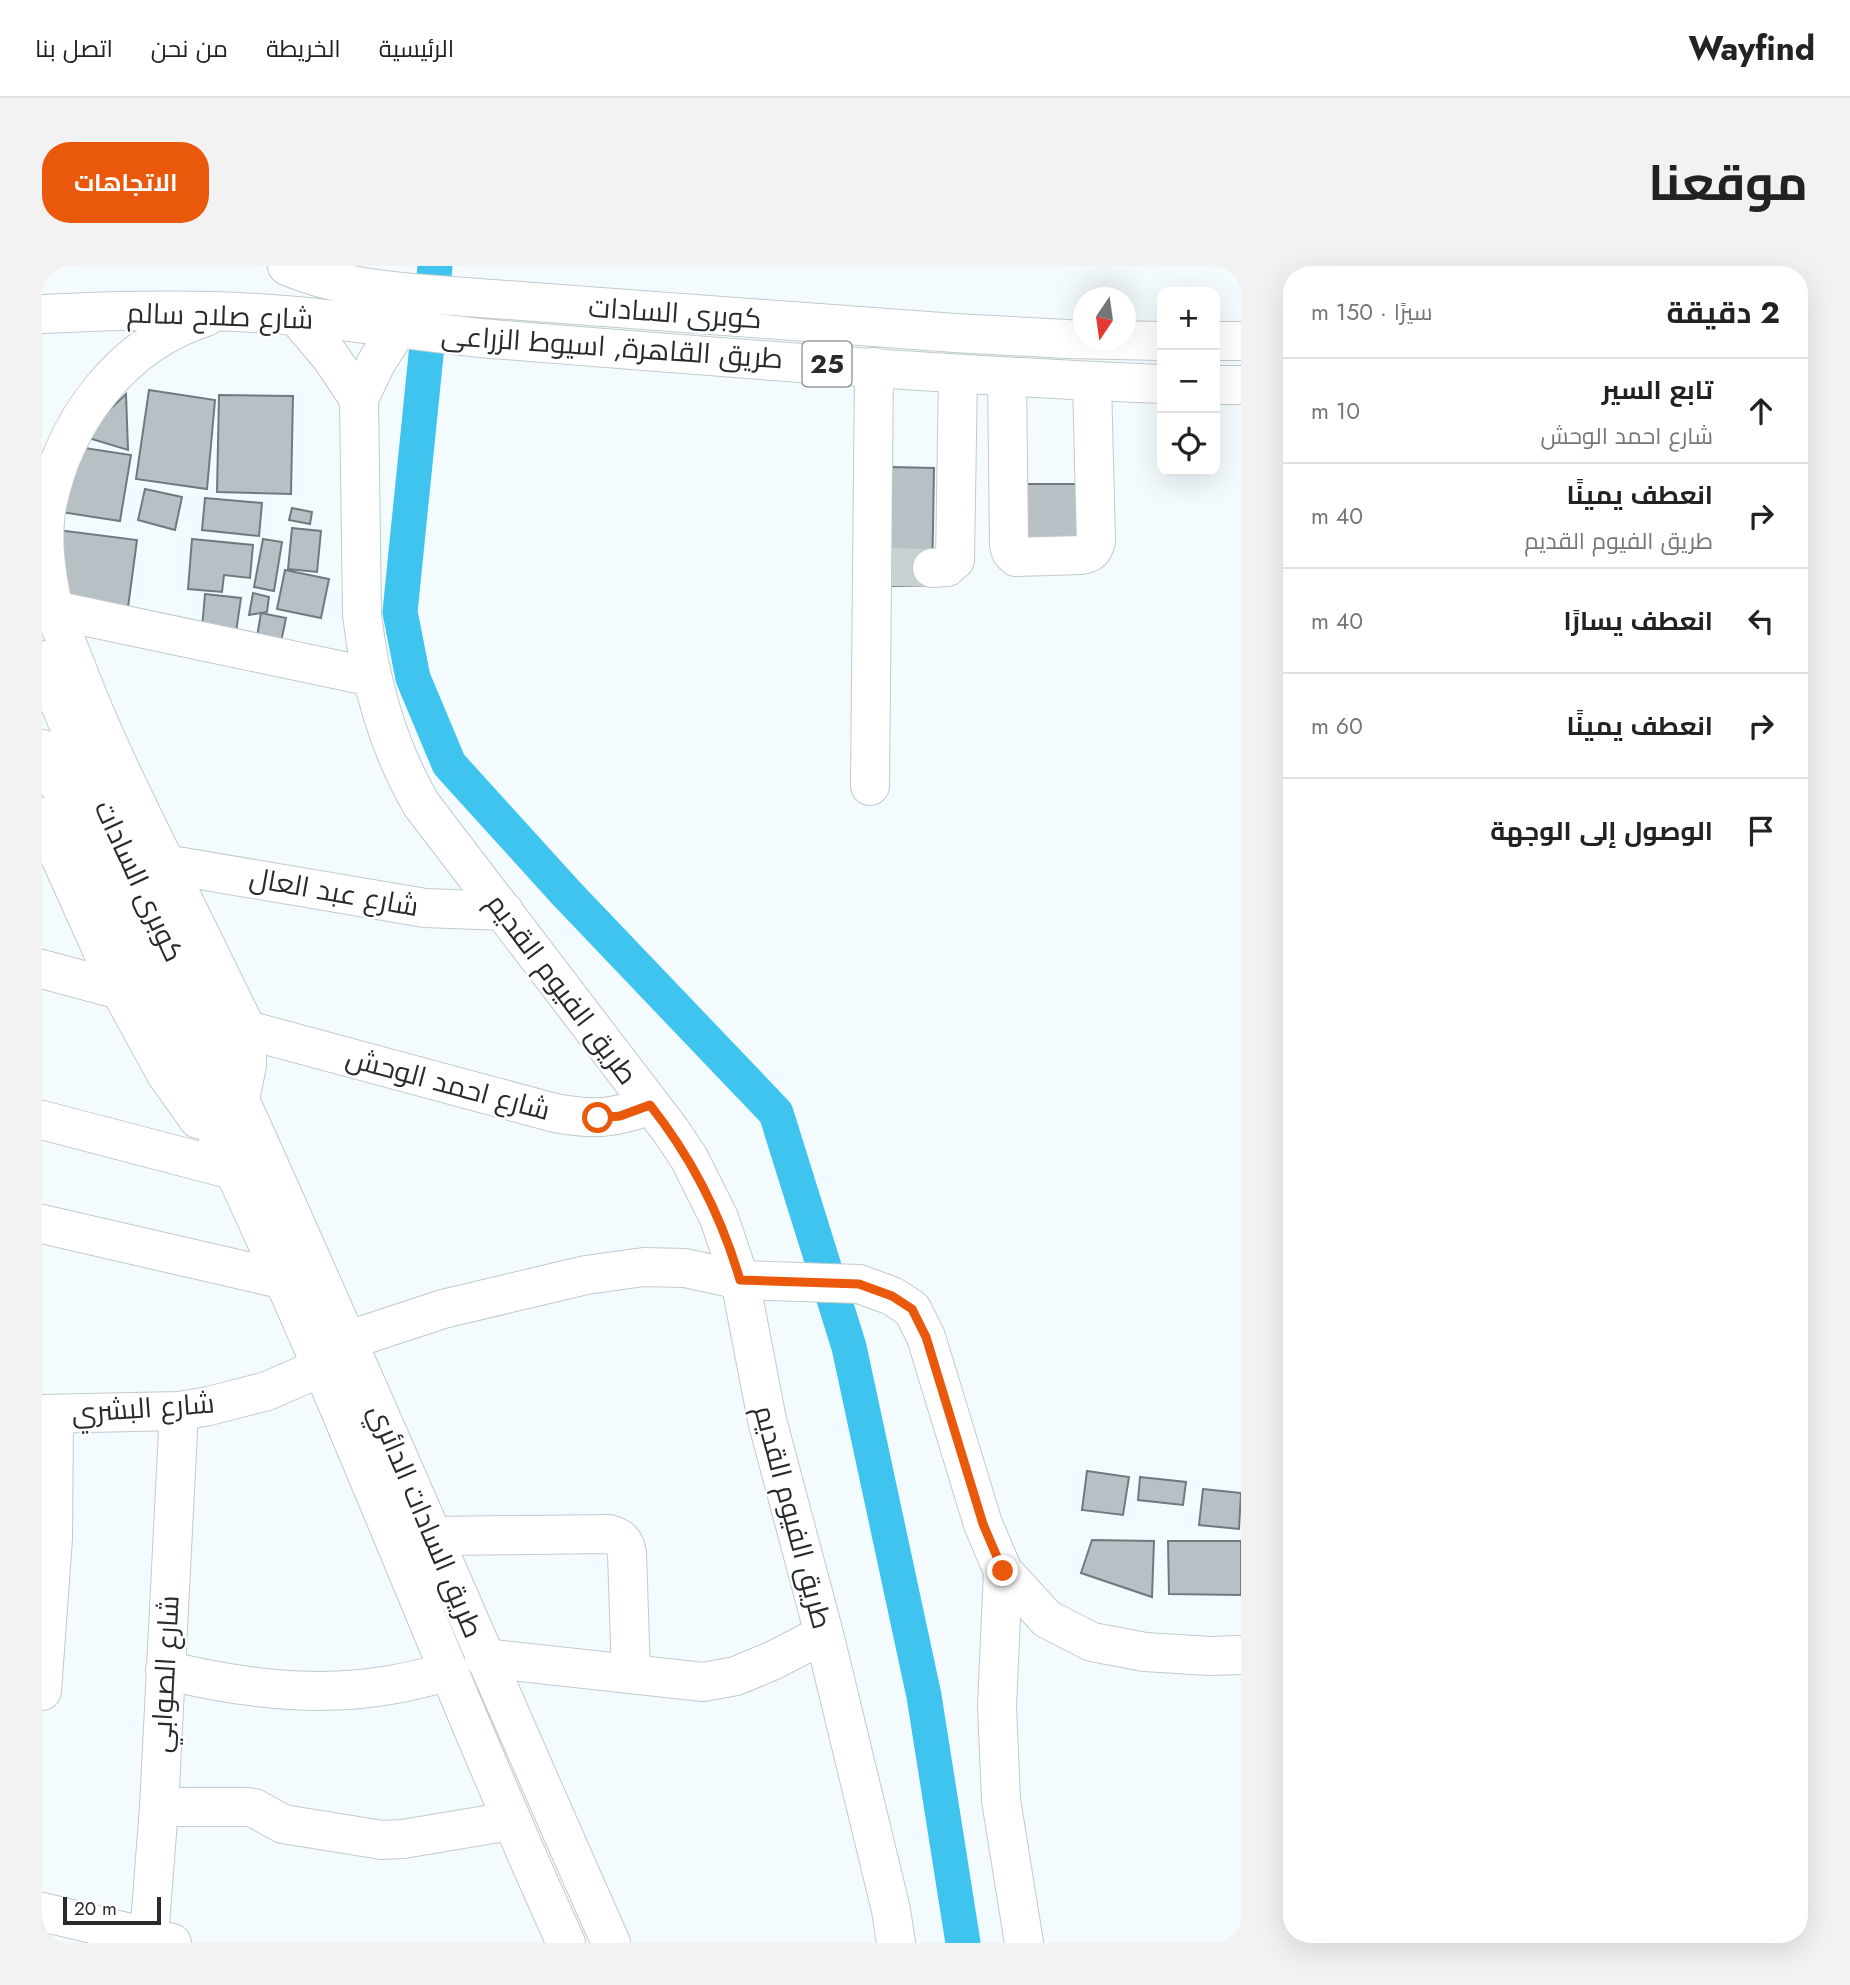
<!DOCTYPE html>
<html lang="ar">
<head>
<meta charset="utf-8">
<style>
  body { margin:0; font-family:Jost,Cairo,sans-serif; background:#f2f2f2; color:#222; direction:rtl }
  .controls { position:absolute; right:21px; top:21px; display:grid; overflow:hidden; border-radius:14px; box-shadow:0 7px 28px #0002 }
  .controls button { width:63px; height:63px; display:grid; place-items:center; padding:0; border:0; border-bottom:2px solid #e0e0e0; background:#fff; color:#222; font:35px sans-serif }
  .compass { position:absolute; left:1031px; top:21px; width:63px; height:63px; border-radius:50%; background:#fff; box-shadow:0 7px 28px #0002; rotate:193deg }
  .scale { position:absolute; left:21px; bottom:18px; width:98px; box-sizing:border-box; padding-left:7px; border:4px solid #282b2d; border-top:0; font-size:19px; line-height:24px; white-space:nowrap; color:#282b2d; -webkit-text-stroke:5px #fff; paint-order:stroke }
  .stop { position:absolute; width:21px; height:21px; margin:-16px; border:5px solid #ea580c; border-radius:50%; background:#fff }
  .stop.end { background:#ea580c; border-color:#fff; box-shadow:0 2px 7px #0008 }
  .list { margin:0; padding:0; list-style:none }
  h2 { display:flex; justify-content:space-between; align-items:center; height:91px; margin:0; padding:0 28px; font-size:30px }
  h2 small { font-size:23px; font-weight:400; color:#767676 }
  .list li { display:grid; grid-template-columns:46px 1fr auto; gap:21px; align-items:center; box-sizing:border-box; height:105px; padding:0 28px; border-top:2px solid #e0e0e0 }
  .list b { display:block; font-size:26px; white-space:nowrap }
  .list p { margin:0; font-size:23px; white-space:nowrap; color:#767676 }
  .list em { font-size:23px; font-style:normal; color:#767676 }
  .icon { flex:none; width:38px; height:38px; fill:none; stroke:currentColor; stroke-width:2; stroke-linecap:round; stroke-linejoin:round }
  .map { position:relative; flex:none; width:1199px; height:1677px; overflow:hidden; direction:ltr; border-radius:28px }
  header { display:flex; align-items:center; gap:42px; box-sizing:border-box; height:98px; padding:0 35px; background:#fff; border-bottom:2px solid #e0e0e0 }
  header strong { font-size:33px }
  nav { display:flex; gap:38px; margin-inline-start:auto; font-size:24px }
  .intro { display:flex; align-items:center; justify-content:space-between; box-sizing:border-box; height:168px; padding:0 42px }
  h1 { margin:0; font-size:49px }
  .button { padding:18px 32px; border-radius:28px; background:#ea580c; color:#fff; font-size:24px; font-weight:700 }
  main { display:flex; gap:42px; padding:0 42px }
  aside { flex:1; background:#fff; border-radius:28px; box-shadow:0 7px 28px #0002 }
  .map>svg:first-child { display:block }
</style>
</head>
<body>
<header>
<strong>Wayfind</strong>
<nav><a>الرئيسية</a><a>الخريطة</a><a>من نحن</a><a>اتصل بنا</a></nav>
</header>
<div class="intro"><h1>موقعنا</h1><a class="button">الاتجاهات</a></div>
<main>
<aside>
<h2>2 دقيقة<small>سيرًا · 150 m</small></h2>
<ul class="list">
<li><svg class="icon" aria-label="ahead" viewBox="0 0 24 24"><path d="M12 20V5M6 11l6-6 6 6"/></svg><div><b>تابع السير</b><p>شارع احمد الوحش</p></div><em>10 m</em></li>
<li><svg class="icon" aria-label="right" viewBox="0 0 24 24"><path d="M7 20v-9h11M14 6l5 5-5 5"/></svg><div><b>انعطف يمينًا</b><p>طريق الفيوم القديم</p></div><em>40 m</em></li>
<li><svg class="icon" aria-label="left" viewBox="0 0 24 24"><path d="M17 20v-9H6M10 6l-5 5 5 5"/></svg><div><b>انعطف يسارًا</b></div><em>40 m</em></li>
<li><svg class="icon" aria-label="right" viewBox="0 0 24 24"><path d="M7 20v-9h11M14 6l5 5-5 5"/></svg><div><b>انعطف يمينًا</b></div><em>60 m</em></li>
<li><svg class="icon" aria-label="arrive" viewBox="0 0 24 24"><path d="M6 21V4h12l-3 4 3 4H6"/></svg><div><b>الوصول إلى الوجهة</b></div></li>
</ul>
</aside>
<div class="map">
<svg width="1199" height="1677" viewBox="0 0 1199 1677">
  <rect width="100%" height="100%" fill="#f3fbfe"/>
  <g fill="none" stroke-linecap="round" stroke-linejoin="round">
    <path stroke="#3ec4ef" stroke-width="35" d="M393,0L358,346L371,412L407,498L524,627L734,847L807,1081L882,1430L921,1677"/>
  </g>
  <path fill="#b7c1c5" stroke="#70797d" stroke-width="2" d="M107,124L173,134L165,223L94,213Z
    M84,128L86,184L40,170Z
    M177,129L251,130L249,228L175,226Z
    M16,178L89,189L78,255L6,244Z
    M850,201L892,202L890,320H848Z
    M984,218H1037V281L985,282Z
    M103,223L140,231L133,264L96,254Z
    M163,232L220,237L217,270L160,264Z
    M250,242L270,246L268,258L247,254Z
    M0,262L95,274L85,349L0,338Z
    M250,262L279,265L275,306L246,303Z
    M150,273L211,279L208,312L182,309L180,326L146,323Z
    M221,273L240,276L232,325L212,321Z
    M243,304L287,313L279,352L235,343Z
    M211,327L227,331L225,346L207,349Z
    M163,328L199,332L194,366L160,362Z
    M219,347L244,352L239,376L215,371Z
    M1045,1205L1087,1211L1081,1249L1040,1244Z
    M1098,1211L1144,1216L1141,1239L1096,1234Z
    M1161,1223L1199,1227L1197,1263L1157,1259Z
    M1050,1274L1112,1275L1110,1331L1039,1307Z
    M1126,1275H1199V1329L1127,1328Z"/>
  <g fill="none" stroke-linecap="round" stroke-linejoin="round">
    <path stroke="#cad1d4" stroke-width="38" stroke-dasharray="38 19" stroke-linecap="butt" d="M848,301L890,302"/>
    <defs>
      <path id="minor" d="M254,50L288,90L317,133
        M355,64L334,97L317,133L320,349C328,417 345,478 379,538L629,865L647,892L677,952L698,1014L725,1154L782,1368L849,1644L854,1677
        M965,111L967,279L969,286L974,291L1039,289C1049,288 1052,284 1054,275L1050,116
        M890,302L905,301L913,294L916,108
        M12,344L330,411
        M828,520L832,101
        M123,598L383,642L462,645
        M0,703L78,724
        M205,764L513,847C552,854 571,853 608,839
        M0,854L191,904
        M0,958L243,1014
        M391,1270L567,1268C578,1271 583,1275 585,1287L589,1408
        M961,1305L955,1440L959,1534L982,1677
        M442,1392L661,1416L694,1410L732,1394L782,1368
        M123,1404C197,1422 273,1432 348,1419C368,1416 387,1410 407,1406
        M0,1425L11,1272L12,1149
        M117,1541H205L212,1542L241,1558L340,1574L361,1573L468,1555
        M0,1646L130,1677
        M107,1671L117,1541L137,1145"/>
      <path id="major" d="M198,834C325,1114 444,1396 569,1677
        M176,871C302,1135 403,1410 524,1677
        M307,1074L401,1043L544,1009L602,1001L643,1002L698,1014L817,1018L850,1030L870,1043L884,1071L941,1258L961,1305L1005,1353L1050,1376L1103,1386L1168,1390L1199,1389
        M0,1148L137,1145L167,1140L225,1125L280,1101"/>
      <path id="highway" d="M245,0C285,17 327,23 370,27L913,67L1025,73L1120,75
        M0,48C84,44 170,42 254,50C319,56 384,67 450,73C673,91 897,109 1120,118
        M164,51C79,78 22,155 5,240C0,266 3,298 8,325C12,347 21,368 30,390C46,433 64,474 84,516C124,599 164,681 205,764V799L198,834
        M1173,75H1199
        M1173,119H1199
        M0,394L29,465L198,834
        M0,483L159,819L176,871
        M0,551L78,724L124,808L156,853"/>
    </defs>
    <use href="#minor" stroke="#c1cace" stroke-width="40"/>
    <use href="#major" stroke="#c1cace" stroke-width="40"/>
    <use href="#highway" stroke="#c1cace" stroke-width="40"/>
    <use href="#minor" stroke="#fff" stroke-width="38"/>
    <use href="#major" stroke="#fff" stroke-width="38"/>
    <use href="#highway" stroke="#fff" stroke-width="38"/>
  </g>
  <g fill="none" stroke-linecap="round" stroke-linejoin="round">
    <path stroke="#ea580c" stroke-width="9" d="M556,852L578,850L608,839C650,892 679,949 698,1014L817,1018L850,1030L870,1043L884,1071L941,1258L961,1305"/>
  </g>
  <g text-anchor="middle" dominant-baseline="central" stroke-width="5" stroke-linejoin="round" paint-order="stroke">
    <rect fill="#fff" stroke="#686b6c" stroke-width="2" x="760.5" y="75.5" width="49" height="45" rx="5"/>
    <g font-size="26" font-weight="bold" fill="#282b2d">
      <text x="785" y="98">25</text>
    </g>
    <g font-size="28" fill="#282b2d" stroke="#fff">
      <text transform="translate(633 47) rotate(4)">كوبرى السادات</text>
      <text transform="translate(178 50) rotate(2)">شارع صلاح سالم</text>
      <text transform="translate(570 81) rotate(4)">طريق القاهرة, اسيوط الزراعى</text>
      <text transform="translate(97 615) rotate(65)">كوبرى السادات</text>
      <text transform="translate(292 626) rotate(10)">شارع عبد العال</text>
      <text transform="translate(520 723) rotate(53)">طريق الفيوم القديم</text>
      <text transform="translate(406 818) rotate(15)">شارع احمد الوحش</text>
      <text transform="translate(101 1142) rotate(-4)">شارع البشري</text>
      <text transform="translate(751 1251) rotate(75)">طريق الفيوم القديم</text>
      <text transform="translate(384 1255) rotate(67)">طريق السادات الدائري</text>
      <text transform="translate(123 1408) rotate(-87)">شارع الصوابي</text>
    </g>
  </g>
</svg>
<div class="controls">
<button>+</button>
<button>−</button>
<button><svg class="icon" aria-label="locate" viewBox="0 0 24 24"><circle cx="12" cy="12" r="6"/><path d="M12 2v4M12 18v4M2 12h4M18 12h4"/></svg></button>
</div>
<svg class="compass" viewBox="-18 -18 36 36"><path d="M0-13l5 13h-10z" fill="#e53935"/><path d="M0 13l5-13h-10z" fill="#767676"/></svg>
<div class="scale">20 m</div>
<div class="stop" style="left:556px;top:852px"></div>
<div class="stop end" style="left:961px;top:1305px"></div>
</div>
</main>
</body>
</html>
